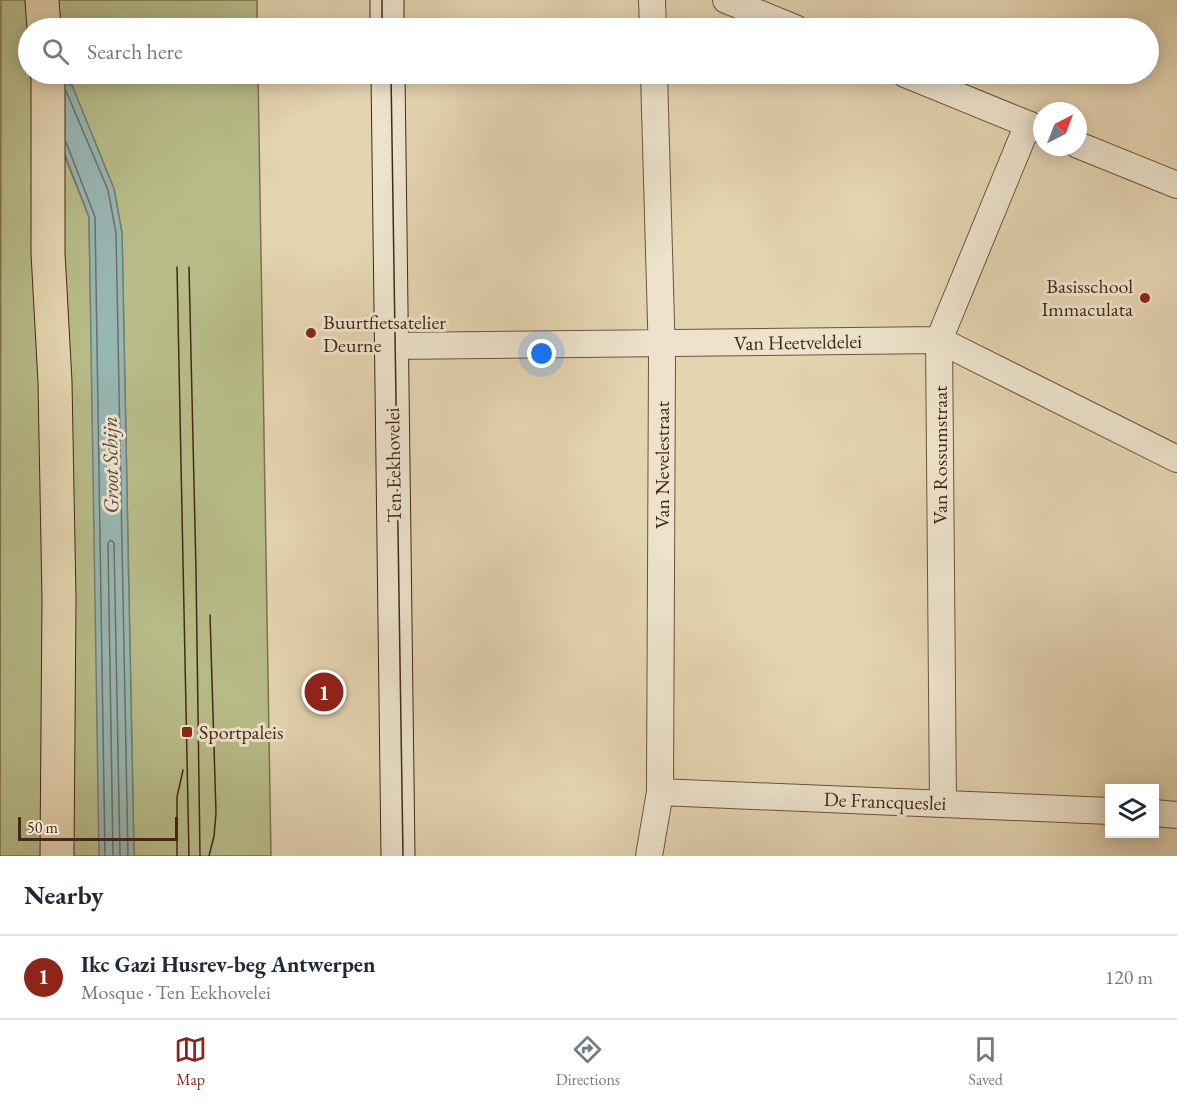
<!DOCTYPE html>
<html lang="en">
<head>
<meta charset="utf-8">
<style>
  body { margin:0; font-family:"EB Garamond",serif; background:#f2f2f3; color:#1f2937 }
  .controls { position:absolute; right:18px; bottom:18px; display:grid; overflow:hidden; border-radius:0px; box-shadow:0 3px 15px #0003 }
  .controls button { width:54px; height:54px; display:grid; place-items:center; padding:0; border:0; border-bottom:2px solid #e0e1e3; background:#fff; color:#1f2937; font:30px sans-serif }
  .compass { position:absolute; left:1033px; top:102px; width:54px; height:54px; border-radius:50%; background:#fff; box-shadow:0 3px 15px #0003; rotate:42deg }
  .scale { position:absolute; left:18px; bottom:15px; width:160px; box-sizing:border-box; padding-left:6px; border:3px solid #462818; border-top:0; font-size:16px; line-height:21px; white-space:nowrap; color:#462818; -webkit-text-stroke:4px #ede3cc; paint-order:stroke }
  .you { position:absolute; left:542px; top:354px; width:21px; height:21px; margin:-15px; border:4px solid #fff; border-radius:50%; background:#1a73e8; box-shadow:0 0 0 9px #1a73e833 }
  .badge { display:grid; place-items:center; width:39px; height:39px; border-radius:50%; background:#8f2418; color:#fff; font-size:20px; font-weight:700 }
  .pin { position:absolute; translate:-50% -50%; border:3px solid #fff; box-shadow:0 2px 6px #0006 }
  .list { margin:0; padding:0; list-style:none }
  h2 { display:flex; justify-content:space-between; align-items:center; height:78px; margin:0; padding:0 24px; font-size:26px }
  h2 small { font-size:20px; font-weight:400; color:#747a83 }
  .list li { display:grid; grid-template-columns:39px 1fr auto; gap:18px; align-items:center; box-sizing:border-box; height:84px; padding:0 24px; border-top:2px solid #e0e1e3 }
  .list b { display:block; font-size:22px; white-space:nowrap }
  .list p { margin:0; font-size:20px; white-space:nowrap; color:#747a83 }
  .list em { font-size:20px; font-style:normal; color:#747a83 }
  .icon { flex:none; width:33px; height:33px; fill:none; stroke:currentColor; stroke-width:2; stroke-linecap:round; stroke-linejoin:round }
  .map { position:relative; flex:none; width:1177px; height:856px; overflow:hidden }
  .search { position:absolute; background:#fff; box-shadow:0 3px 15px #0003; left:18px; right:18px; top:18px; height:66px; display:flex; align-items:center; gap:15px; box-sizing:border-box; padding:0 21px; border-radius:33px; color:#747a83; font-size:22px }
  .sheet { height:162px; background:#fff }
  nav { display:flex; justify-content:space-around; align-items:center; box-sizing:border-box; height:84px; border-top:2px solid #e0e1e3; background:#fff; font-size:16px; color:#747a83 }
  nav a { display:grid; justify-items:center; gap:3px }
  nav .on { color:#8f2418 }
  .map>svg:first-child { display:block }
</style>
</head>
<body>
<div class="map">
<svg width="1177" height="856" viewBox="0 0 1177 856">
  <rect width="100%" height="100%" fill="#e4d4b0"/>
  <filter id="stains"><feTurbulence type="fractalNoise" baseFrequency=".00333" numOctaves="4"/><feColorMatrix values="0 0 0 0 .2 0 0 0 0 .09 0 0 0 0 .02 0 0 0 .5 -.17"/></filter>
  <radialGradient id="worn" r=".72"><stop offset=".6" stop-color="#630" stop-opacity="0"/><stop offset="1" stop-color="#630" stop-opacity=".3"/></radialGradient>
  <path fill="#b7bc88" stroke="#7e7250" stroke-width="1.5" d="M1,0H257V28H28V61L25,63L38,98L47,112L89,217L101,856H0Z
    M67,74H258L271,856H134L122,233L114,189Z"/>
  <path fill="#97b7b3" stroke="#777e75" stroke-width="1.5" d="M65,79L69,85H72L114,189L122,233L134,856H99L89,217L40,90Z"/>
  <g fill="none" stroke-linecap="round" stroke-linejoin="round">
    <path stroke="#6e7066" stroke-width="1.5" d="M66,91L108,190L116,233L128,856
      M66,142L95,217L105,856
      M113,856L108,543L111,540L114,543L120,856"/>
    <defs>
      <path id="street" d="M652,0L653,28
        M726,0L795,28
        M905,74L1042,130
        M1078,145L1177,185
        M391,346L939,340L1177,459
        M660,792L1110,811
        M943,804L939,340L1028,124
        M1154,813L1177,815
        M649,856L660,792L662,358L654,74"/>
      <path id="secondary" d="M387,0V28
        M388,74L398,856"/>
      <path id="highway" d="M42,0L44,28
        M48,74V253L55,382L59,599L57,856"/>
    </defs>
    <use href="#street" stroke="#6e533e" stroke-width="28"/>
    <use href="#secondary" stroke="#462818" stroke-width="35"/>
    <use href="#highway" stroke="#462818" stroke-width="35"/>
    <use href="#street" stroke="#ede3cc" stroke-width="26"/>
    <use href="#secondary" stroke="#ede3cc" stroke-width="33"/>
    <use href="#highway" stroke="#e4d4b0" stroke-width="33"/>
    <path stroke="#462818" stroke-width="1.5" d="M382,0V28
      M391,74L403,856
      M177,267L189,856
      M189,267L196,571L200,856
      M177,856V797L183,770
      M209,856L214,836L216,813L210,615"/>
  </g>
  <g fill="#8f2418" stroke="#ede3cc" stroke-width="2">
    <circle cx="1145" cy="298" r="6"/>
    <circle cx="311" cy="333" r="6"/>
    <rect x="181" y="726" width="12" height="12" rx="3"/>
  </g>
  <g text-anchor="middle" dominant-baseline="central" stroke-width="6" stroke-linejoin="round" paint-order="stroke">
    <g font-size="20" fill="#462818" stroke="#ede3cc" text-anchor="start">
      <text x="1133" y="286" text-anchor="end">Basisschool<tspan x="1133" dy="23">Immaculata</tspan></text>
      <text x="323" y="322">Buurtfietsatelier<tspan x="323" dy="23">Deurne</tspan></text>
      <text x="199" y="732">Sportpaleis</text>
    </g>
    <g font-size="20" fill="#462818" stroke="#ede3cc">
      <text transform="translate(798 342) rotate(-1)">Van Heetveldelei</text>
      <text transform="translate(940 455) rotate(-90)">Van Rossumstraat</text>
      <text transform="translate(393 465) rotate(-91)">Ten Eekhovelei</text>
      <text transform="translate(662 465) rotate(-90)">Van Nevelestraat</text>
      <text transform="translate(885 801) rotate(2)">De Francqueslei</text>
    </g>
    <g font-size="21" font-style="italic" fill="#564537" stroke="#ede3cc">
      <text transform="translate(110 465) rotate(-91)">Groot Schijn</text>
    </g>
  </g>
  <rect width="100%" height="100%" filter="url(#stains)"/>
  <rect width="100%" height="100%" fill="url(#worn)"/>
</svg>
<div class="controls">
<button><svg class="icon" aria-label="layers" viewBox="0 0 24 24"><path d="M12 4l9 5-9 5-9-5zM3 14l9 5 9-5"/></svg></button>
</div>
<svg class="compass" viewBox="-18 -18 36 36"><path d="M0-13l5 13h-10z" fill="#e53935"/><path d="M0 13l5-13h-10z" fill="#747a83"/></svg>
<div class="scale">50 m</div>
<div class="you"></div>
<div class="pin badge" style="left:324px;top:692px">1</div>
<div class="search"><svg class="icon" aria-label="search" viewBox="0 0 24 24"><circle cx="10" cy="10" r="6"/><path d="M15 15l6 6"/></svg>Search here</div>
</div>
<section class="sheet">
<h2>Nearby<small></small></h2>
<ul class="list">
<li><span class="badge">1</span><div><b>Ikc Gazi Husrev-beg Antwerpen</b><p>Mosque · Ten Eekhovelei</p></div><em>120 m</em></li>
</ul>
</section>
<nav>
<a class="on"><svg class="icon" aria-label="map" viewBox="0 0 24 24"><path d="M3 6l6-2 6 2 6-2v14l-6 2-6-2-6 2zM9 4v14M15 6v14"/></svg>Map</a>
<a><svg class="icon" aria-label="directions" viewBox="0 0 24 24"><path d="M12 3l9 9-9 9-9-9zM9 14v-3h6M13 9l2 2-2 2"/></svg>Directions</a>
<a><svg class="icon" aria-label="saved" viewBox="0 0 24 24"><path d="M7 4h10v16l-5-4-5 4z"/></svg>Saved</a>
</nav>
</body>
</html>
